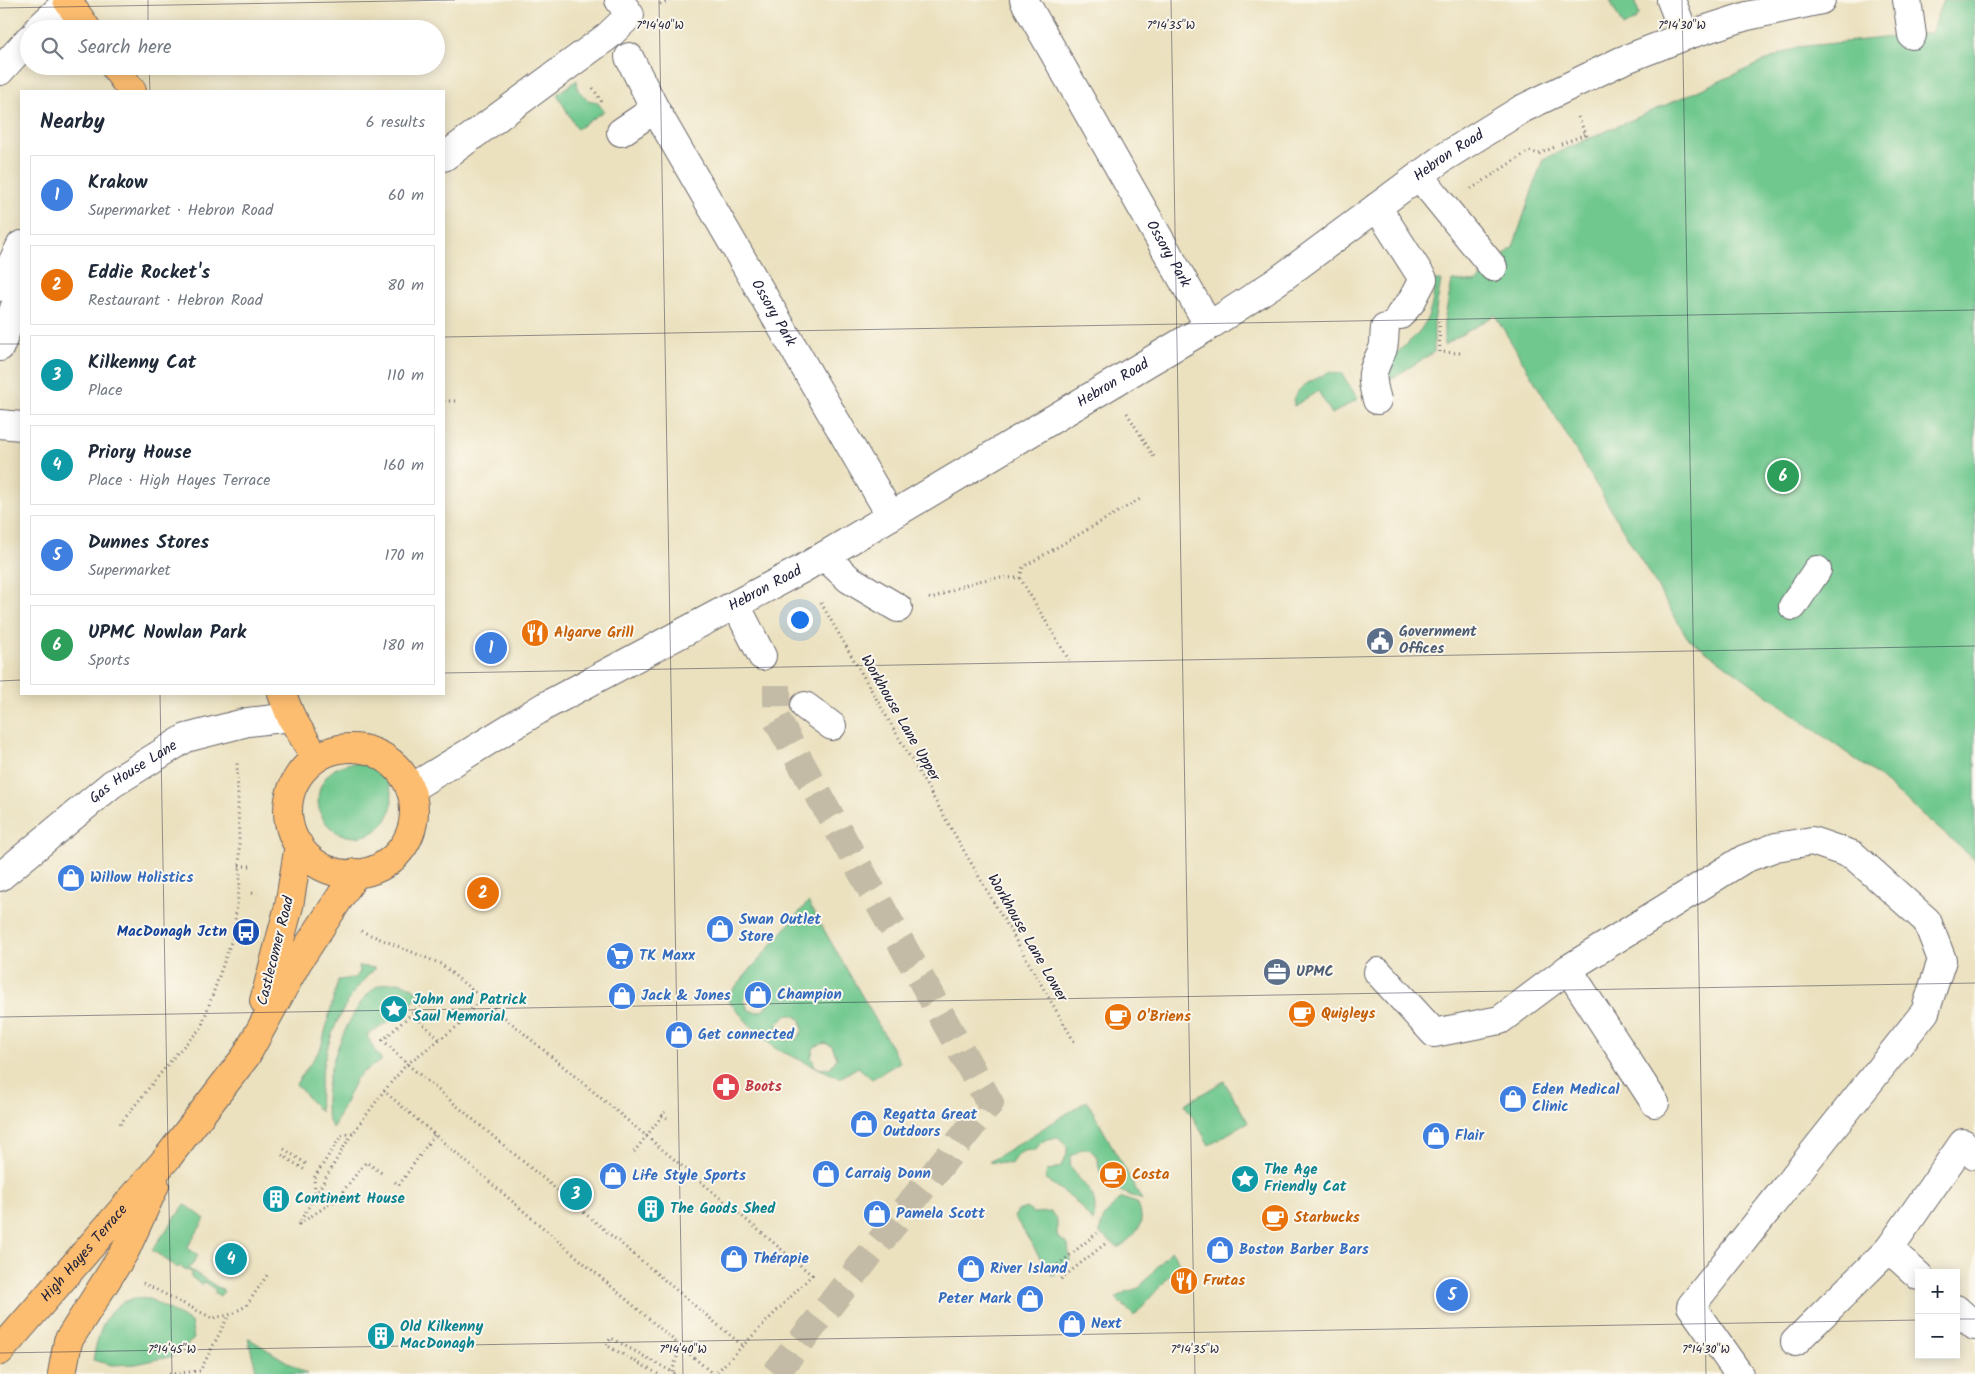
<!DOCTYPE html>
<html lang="en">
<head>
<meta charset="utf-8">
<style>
  body { margin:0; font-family:Kalam,sans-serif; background:#f6f6f7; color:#1f2937 }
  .controls { position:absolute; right:15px; bottom:15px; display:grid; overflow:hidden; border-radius:0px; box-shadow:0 2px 12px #0003 }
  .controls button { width:45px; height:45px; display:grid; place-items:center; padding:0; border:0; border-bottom:1px solid #e0e1e3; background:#fff; color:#1f2937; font:25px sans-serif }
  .you { position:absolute; left:799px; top:619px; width:18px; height:18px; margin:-12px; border:4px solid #fff; border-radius:50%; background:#1a73e8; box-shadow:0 0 0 8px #1a73e833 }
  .badge { display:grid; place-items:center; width:32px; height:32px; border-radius:50%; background:#7c3aed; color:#fff; font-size:16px; font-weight:700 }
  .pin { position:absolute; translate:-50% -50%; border:2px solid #fff; box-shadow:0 1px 5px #0006 }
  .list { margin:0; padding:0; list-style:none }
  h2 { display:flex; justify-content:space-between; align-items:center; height:65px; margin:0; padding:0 20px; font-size:21px }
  h2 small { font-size:16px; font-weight:400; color:#747a83 }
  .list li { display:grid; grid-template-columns:32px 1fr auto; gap:15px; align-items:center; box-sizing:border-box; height:80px; margin:0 10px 10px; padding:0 10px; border:1px solid #e0e1e3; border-radius:0px }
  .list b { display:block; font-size:19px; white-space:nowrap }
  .list p { margin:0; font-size:16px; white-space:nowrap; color:#747a83 }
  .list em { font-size:16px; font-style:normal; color:#747a83 }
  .icon { flex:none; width:28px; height:28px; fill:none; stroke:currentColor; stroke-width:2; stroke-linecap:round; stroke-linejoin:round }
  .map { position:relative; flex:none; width:1975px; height:1374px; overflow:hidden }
  .search { position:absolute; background:#fff; box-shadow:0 2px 12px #0003; left:20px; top:20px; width:425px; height:55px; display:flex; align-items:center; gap:12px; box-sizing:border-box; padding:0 18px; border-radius:28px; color:#747a83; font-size:19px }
  .panel { position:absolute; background:#fff; box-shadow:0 2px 12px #0003; left:20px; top:90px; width:425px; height:605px; border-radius:0px }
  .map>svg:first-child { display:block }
</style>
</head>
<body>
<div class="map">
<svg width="1975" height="1374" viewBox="0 0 1975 1374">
  <rect width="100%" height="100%" fill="#fbf7ec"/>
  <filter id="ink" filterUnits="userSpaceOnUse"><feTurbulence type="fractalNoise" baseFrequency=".02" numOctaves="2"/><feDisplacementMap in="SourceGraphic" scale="10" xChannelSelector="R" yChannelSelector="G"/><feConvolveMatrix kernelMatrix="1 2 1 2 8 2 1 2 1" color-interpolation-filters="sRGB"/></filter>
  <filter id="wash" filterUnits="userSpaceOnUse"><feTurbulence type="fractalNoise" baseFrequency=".0096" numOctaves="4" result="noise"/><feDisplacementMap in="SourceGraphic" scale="20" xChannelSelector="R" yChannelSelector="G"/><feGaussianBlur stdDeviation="1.12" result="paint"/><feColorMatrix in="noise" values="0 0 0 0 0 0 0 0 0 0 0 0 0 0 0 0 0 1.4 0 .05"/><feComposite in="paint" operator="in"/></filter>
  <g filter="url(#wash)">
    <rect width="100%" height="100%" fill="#ebe1bf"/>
    <path fill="#6fc88e" stroke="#487564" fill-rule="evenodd" d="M1610,0H1635L1639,15L1635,20L1623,27Z
      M1943,0H1975V860L1873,772L1687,637L1495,315L1444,345V322L1452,281L1476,282L1513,247L1543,159L1797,47L1931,33Z
      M577,80L578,90L588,100L597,102L604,111L577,129L557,94Z
      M1434,280H1441L1434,322V352L1391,379L1384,376C1386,358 1405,347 1417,334C1431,318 1434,300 1434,280Z
      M1328,372L1342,374L1358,399L1332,414L1318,391L1294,406C1292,386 1314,381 1328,372Z
      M318 800a37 37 0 1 1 74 0a37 37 0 1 1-74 0Z
      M808,902L900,1062L872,1079L858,1067L840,1078L776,1049L755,1031L726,998ZM757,986L765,989L770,1001C766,1011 757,1015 748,1009L744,1000L748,990ZM786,1015H793L801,1020L803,1030L797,1039L786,1040L778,1033V1023ZM824,1043L832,1046L837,1058L830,1068L820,1069L815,1066L811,1057L814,1047Z
      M359,966L376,968C338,1000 316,1063 320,1112L296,1084L321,1048L338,980L355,978L360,972Z
      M398,982L410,986L421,995L395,1018L367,1035L374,1050L382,1060L363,1072L356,1079L333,1128C310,1100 348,1006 376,987C382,983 391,983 398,982Z
      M1224,1081L1248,1122L1209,1145L1185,1104Z
      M1087,1101L1142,1200C1119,1190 1098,1187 1098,1157L1089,1149H1082L1071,1156L1070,1166C1083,1188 1101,1191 1093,1222L1074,1199L1045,1179L1047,1171L1060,1167L1067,1155V1146L1058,1138C1047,1138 1041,1140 1036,1150C1022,1150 1018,1152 1011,1164L989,1162Z
      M1121,1198L1137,1203C1148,1226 1135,1234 1119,1248L1100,1234C1100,1218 1110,1209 1121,1198Z
      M185,1204L205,1219L187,1248L198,1255L189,1269L224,1291L220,1296L214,1292L216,1290L204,1282L202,1285L190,1276L192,1273L180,1266L178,1268L152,1250Z
      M1026,1208L1033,1213L1051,1212L1057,1220V1236L1068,1245L1070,1261L1053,1276C1038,1257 1028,1236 1014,1217L1018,1211Z
      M1171,1250L1180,1264L1134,1316L1116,1298L1125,1292L1139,1288Z
      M133,1298L150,1299L191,1322L194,1339L174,1356L136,1364L112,1365L93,1360C96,1344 101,1320 115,1308C119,1303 127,1301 133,1298Z
      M248,1338L307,1374H257Z"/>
  </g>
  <g filter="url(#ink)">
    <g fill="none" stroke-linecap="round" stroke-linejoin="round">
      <path stroke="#c3bba5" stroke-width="28" stroke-dasharray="28 14" stroke-linecap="butt" d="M775,1374L990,1103L777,720V685"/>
      <defs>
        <g id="minor">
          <path id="s1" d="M1024,0L1209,326"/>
          <path d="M1671,0L1685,36"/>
          <path d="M1907,0L1912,35"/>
          <path d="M38,29L69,0"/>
          <path id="s2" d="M629,57L655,109L891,516"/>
          <path d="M0,71L29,39"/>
          <path d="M621,132L655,109"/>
          <path d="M444,157L608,36L630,15L619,0"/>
          <path d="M1419,176L1493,267"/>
          <path d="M1377,207L1423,279L1411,302L1400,315"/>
          <path d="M0,287L21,245"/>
          <path d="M0,347L21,290"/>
          <path d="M1377,400C1370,376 1371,373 1382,351C1385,345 1384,335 1385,328"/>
          <path d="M0,424L21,426"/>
          <path d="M824,556L849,579L898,608"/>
          <path d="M736,605L762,656"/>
          <path d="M1793,606L1817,570"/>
          <path d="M805,706L832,726"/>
          <path id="s3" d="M410,789L545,706L802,569L1209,326L1276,282L1443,158L1522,109L1621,61L1685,36L1747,16L1821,0"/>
          <path id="s4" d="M0,877L112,784L186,738L248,722L291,717"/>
          <path d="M1568,969L1655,1103"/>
          <path d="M1378,972L1434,1033L1500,1020L1568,969L1744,859L1776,847L1812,841L1853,855L1927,921L1942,960L1925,1012L1691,1306L1739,1374"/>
          <path d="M1919,1276L1889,1249L1963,1143L1975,1155"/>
          <path d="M1956,1309L1975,1326"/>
          <path d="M1795,1342L1889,1249"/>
        </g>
        <g id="major">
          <path d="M67,0L87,29"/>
          <path d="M114,66L132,91"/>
          <path d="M282,694L291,717L316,758"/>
          <circle cx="351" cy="811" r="63"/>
          <path d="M264,1001L289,906L299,845"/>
          <path id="s5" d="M0,1351L168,1157L246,1056L297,963L356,873"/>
          <path d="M62,1374L68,1341L125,1251L155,1185"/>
        </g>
      </defs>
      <use href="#minor" stroke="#686569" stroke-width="30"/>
      <use href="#major" stroke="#686569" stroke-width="30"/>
      <path stroke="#686569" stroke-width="3" stroke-dasharray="1 4" stroke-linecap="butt" d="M660,4L671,0
        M593,88L603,104
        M1578,117L1588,139
        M1561,144L1586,134
        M1471,189L1529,151L1539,154L1557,146
        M1439,321L1440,352L1461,353
        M444,401H457
        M1127,413L1154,457
        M1020,578L1023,567L1142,498
        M929,598L932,599C964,584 984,576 1020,578L1069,660
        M821,603L1075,1043
        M239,866H252
        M252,893L257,894
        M361,931L441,964L812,1275L715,1374
        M481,997L459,1025L407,1064L384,1091L713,1374
        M420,1006L383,1040L407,1064L743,1346
        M413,1014L439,1039
        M662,1115L667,1118
        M120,1124L177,1053L201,1028L233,936L240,882L237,760
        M284,1149L308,1165
        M634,1152L665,1112
        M282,1155L305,1170
        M395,1182L399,1185L434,1135
        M315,1192L314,1178L341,1136L355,1132
        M299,1224L336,1200L366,1162L383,1174
        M298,1225L348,1140L384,1091
        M1054,1268L1097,1233
        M1061,1279L1106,1243
        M143,1283L212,1318L229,1315L246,1306L268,1274
        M672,1372L680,1348
        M169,1374L200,1371L229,1315
        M658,1374L606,1345L611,1338L676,1374"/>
      <use href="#minor" stroke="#fff" stroke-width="28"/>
      <use href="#major" stroke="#fcbd6f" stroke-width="28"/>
    </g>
  </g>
  <path fill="none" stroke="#22223b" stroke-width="1" stroke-opacity="0.45" d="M148,0V29M659,0L683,1374M1171,0L1195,1374M1682,0L1706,1374M0,8L455,0M149,66L150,91M444,337L1975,310M0,344H21M444,673L1975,646M0,681L21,680M160,694L172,1374M0,1017L1975,983M1956,1319H1975M0,1353L1919,1320"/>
  <defs>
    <symbol id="restaurant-disc" viewBox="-11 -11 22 22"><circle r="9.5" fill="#e8710a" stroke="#fbf7ec"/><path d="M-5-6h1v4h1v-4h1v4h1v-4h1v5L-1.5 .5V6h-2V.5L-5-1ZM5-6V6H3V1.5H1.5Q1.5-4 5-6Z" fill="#fff"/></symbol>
    <symbol id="civic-disc" viewBox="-11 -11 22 22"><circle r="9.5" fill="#5c6f8a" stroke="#fbf7ec"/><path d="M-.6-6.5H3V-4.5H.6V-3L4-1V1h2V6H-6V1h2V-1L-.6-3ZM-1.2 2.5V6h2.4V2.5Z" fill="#fff"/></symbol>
    <symbol id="shop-disc" viewBox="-11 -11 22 22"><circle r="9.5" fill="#3f7fe0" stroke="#fbf7ec"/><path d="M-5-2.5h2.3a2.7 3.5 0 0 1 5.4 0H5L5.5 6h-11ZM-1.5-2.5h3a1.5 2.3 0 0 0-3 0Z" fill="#fff"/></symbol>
    <symbol id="bus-disc" viewBox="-11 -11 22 22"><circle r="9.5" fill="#1a4fb4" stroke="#fbf7ec"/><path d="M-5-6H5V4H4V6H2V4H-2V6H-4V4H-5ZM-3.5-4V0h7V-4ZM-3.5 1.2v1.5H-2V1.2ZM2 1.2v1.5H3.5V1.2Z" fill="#fff"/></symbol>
    <symbol id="supermarket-disc" viewBox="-11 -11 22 22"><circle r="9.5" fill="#3f7fe0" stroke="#fbf7ec"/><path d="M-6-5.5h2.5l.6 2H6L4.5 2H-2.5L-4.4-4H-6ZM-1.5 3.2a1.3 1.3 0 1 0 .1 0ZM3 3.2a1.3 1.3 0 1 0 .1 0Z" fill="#fff"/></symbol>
    <symbol id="office-disc" viewBox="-11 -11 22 22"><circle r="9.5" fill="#5c6f8a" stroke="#fbf7ec"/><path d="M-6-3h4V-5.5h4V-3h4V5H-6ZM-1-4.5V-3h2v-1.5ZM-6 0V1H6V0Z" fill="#fff"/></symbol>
    <symbol id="sight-disc" viewBox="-11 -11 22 22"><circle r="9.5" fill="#0f9aa8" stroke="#fbf7ec"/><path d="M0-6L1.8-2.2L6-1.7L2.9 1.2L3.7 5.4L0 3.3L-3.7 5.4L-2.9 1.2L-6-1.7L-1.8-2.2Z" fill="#fff"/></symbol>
    <symbol id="cafe-disc" viewBox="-11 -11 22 22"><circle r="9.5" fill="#e8710a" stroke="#fbf7ec"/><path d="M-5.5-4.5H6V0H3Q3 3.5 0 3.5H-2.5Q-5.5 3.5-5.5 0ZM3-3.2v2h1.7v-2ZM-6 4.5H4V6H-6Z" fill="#fff"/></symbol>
    <symbol id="pharmacy-disc" viewBox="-11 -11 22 22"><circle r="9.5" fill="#e0444e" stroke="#fbf7ec"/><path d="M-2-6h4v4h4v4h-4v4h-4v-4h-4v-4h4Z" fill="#fff"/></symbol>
    <symbol id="building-disc" viewBox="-11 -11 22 22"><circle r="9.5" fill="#0f9aa8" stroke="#fbf7ec"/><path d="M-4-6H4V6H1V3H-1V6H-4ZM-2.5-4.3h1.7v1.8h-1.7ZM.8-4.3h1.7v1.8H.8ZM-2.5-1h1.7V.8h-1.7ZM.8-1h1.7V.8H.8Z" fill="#fff"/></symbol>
  </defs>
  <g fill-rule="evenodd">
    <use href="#restaurant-disc" x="519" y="617" width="32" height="32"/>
    <use href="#civic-disc" x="1364" y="625" width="32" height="32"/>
    <use href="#shop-disc" x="55" y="862" width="32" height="32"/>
    <use href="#shop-disc" x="704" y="913" width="32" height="32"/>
    <use href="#bus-disc" x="230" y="916" width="32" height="32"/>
    <use href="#supermarket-disc" x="604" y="940" width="32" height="32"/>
    <use href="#office-disc" x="1261" y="956" width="32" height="32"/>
    <use href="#shop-disc" x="742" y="979" width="32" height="32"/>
    <use href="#shop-disc" x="606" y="980" width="32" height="32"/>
    <use href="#sight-disc" x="378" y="993" width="32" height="32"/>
    <use href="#cafe-disc" x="1286" y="998" width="32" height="32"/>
    <use href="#cafe-disc" x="1102" y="1001" width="32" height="32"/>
    <use href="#shop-disc" x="663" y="1019" width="32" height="32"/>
    <use href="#pharmacy-disc" x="710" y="1071" width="32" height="32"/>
    <use href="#shop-disc" x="1497" y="1083" width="32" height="32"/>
    <use href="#shop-disc" x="848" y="1108" width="32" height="32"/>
    <use href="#shop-disc" x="1420" y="1120" width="32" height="32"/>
    <use href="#shop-disc" x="810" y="1158" width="32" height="32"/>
    <use href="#cafe-disc" x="1097" y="1159" width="32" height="32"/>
    <use href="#shop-disc" x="597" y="1160" width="32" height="32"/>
    <use href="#sight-disc" x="1229" y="1163" width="32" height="32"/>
    <use href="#building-disc" x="260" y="1183" width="32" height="32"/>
    <use href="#building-disc" x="635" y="1193" width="32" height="32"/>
    <use href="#shop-disc" x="861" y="1198" width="32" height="32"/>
    <use href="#cafe-disc" x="1259" y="1202" width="32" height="32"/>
    <use href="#shop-disc" x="1204" y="1234" width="32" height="32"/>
    <use href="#shop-disc" x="718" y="1243" width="32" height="32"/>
    <use href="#shop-disc" x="955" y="1253" width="32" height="32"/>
    <use href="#restaurant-disc" x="1168" y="1265" width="32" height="32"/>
    <use href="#shop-disc" x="1014" y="1283" width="32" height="32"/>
    <use href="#shop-disc" x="1056" y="1308" width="32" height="32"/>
    <use href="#building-disc" x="365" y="1320" width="32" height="32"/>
  </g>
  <g text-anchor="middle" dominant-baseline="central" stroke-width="4" stroke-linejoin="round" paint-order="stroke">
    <g font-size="15" fill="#22223b" stroke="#fbf7ec">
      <text stroke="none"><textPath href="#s3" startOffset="1218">Hebron Road</textPath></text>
      <text stroke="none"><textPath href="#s1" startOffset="292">Ossory Park</textPath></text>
      <text stroke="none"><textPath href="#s2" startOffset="294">Ossory Park</textPath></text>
      <text stroke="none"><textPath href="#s3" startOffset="812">Hebron Road</textPath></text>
      <text stroke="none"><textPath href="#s3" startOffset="408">Hebron Road</textPath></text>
      <text transform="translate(900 718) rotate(60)">Workhouse Lane Upper</text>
      <text stroke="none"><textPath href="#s4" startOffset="170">Gas House Lane</textPath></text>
      <text transform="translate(1027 938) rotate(60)">Workhouse Lane Lower</text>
      <text transform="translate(276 951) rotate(-76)">Castlecomer Road</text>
      <text stroke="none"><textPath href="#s5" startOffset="129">High Hayes Terrace</textPath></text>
    </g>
    <g font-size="15" font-weight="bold" fill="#4e5e75" stroke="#fbf7ec" text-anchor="start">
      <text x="1399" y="632">Government<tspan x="1399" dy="17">Offices</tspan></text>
      <text x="1296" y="972">UPMC</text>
    </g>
    <g font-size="15" font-weight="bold" fill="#c56008" stroke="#fbf7ec" text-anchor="start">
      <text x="554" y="633">Algarve Grill</text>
      <text x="1321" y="1014">Quigleys</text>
      <text x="1137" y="1017">O'Briens</text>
      <text x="1132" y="1175">Costa</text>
      <text x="1294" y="1218">Starbucks</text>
      <text x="1203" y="1281">Frutas</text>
    </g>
    <g font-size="15" font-weight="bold" fill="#366cbe" stroke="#fbf7ec" text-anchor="start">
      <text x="90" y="878">Willow Holistics</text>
      <text x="739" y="920">Swan Outlet<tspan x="739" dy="17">Store</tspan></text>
      <text x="639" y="956">TK Maxx</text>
      <text x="777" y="995">Champion</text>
      <text x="641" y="996">Jack &amp; Jones</text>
      <text x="698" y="1035">Get connected</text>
      <text x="1532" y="1090">Eden Medical<tspan x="1532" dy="17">Clinic</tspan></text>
      <text x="883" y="1115">Regatta Great<tspan x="883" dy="17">Outdoors</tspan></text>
      <text x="1455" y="1136">Flair</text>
      <text x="845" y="1174">Carraig Donn</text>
      <text x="632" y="1176">Life Style Sports</text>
      <text x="896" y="1214">Pamela Scott</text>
      <text x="1239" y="1250">Boston Barber Bars</text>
      <text x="753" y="1259">Thérapie</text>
      <text x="990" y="1269">River Island</text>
      <text x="1011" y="1299" text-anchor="end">Peter Mark</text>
      <text x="1091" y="1324">Next</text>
    </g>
    <g font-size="15" font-weight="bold" fill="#164399" stroke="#fbf7ec" text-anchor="end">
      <text x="227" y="932">MacDonagh Jctn</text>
    </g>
    <g font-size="15" font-weight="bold" fill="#0d838f" stroke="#fbf7ec" text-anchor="start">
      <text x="413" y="1000">John and Patrick<tspan x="413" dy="17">Saul Memorial</tspan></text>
      <text x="1264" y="1170">The Age<tspan x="1264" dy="17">Friendly Cat</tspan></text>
      <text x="295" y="1199">Continent House</text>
      <text x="670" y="1209">The Goods Shed</text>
      <text x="400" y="1327">Old Kilkenny<tspan x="400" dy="17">MacDonagh</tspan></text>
    </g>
    <g font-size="15" font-weight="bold" fill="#be3a42" stroke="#fbf7ec" text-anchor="start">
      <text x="745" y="1087">Boots</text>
    </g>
  </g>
  <g font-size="12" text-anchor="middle" fill="#22223b" stroke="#fbf7ec" stroke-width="4" stroke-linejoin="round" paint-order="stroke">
    <text x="660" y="29">7°14'40"W</text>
    <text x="1171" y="29">7°14'35"W</text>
    <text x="1682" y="29">7°14'30"W</text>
    <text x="172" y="1353">7°14'45"W</text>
    <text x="683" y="1353">7°14'40"W</text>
    <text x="1195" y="1353">7°14'35"W</text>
    <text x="1706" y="1353">7°14'30"W</text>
  </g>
</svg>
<div class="controls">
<button>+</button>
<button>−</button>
</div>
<div class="you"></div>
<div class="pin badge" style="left:491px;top:648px;background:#3f7fe0">1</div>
<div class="pin badge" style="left:483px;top:893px;background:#e8710a">2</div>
<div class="pin badge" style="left:576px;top:1194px;background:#0f9aa8">3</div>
<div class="pin badge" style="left:231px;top:1259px;background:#0f9aa8">4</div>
<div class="pin badge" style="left:1452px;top:1295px;background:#3f7fe0">5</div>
<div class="pin badge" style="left:1783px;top:476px;background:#2e9e5b">6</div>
<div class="search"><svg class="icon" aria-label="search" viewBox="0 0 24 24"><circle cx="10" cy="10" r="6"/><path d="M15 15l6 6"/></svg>Search here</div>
<section class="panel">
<h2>Nearby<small>6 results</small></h2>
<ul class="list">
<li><span class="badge" style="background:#3f7fe0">1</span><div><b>Krakow</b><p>Supermarket · Hebron Road</p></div><em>60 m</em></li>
<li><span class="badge" style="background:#e8710a">2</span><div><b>Eddie Rocket's</b><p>Restaurant · Hebron Road</p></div><em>80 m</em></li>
<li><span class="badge" style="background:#0f9aa8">3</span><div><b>Kilkenny Cat</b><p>Place</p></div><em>110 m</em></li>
<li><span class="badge" style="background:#0f9aa8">4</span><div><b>Priory House</b><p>Place · High Hayes Terrace</p></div><em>160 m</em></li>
<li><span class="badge" style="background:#3f7fe0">5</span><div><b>Dunnes Stores</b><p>Supermarket</p></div><em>170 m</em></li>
<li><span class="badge" style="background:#2e9e5b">6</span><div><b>UPMC Nowlan Park</b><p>Sports</p></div><em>180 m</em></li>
</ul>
</section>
</div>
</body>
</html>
